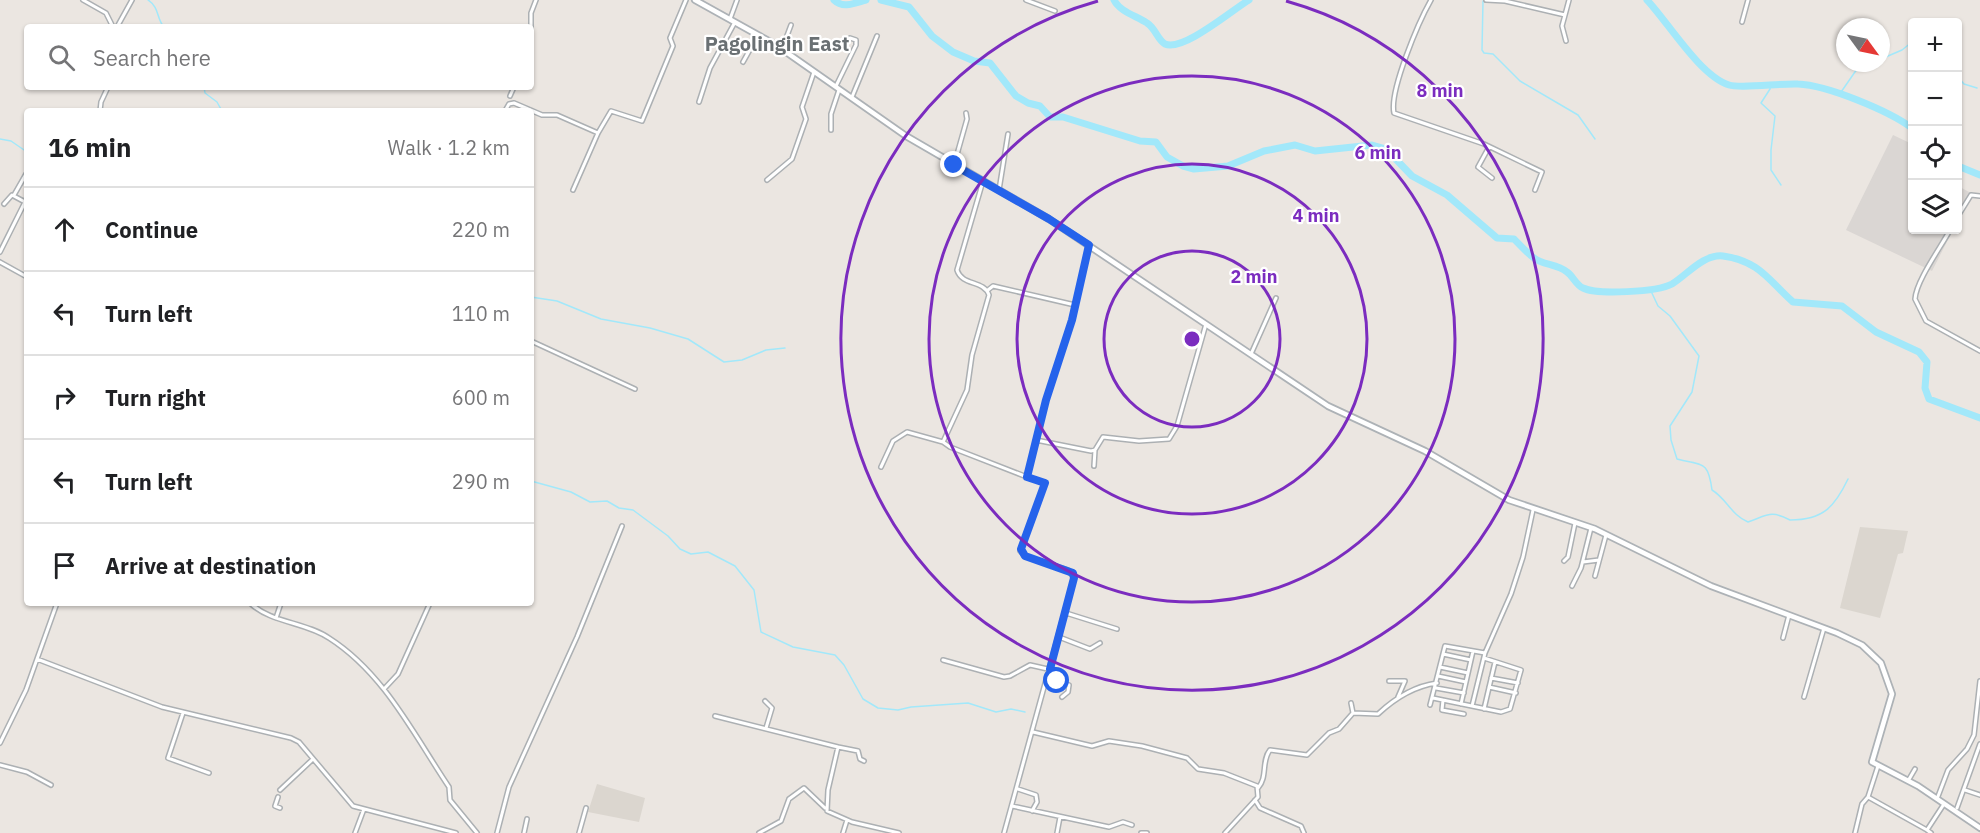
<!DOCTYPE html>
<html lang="en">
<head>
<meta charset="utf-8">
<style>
  body { margin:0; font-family:"IBM Plex Sans",sans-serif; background:#f6f6f6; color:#202124 }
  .controls { position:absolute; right:18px; top:18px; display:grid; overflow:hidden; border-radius:6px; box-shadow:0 2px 4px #0004 }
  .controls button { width:54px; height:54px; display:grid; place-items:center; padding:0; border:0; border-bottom:2px solid #e0e0e0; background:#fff; color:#202124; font:30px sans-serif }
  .compass { position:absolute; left:1836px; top:18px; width:54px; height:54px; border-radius:50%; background:#fff; box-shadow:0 2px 4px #0004; rotate:123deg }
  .stop { position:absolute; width:18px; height:18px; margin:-14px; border:4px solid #2563eb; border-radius:50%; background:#fff }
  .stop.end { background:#2563eb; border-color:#fff; box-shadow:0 2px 6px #0008 }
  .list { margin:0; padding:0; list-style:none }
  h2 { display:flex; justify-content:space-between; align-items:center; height:78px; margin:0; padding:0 24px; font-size:26px }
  h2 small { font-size:20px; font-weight:400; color:#757577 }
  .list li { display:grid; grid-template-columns:39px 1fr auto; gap:18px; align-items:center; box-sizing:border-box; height:84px; padding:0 24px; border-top:2px solid #e0e0e0 }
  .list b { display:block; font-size:22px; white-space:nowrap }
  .list em { font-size:20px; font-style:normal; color:#757577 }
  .icon { flex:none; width:33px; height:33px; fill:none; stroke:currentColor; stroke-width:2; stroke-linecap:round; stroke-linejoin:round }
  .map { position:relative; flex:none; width:1980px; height:833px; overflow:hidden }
  .search { position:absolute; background:#fff; box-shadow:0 2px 4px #0004; left:24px; top:24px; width:510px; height:66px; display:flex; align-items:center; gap:15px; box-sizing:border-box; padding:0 21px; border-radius:6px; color:#757577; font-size:22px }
  .panel { position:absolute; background:#fff; box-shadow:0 2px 4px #0004; left:24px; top:108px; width:510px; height:498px; border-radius:6px }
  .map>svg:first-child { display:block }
</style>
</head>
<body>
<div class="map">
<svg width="1980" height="833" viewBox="0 0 1980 833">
  <rect width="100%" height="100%" fill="#ebe6e1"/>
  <path fill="#dad6d3" d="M1893,135L1912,144V230H1953L1932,271L1846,230Z
    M1958,186L1971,193L1958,220Z"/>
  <path fill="#dbd6cf" d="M1860,527L1908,531L1903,553L1898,554L1880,618L1840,608Z
    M597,784L645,798L639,822L588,812Z"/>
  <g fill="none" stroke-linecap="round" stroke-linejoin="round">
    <path stroke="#a2e8fa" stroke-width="1.5" d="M148,0C160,8 156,18 164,27
      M1483,1L1482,50L1484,53L1493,54L1520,81L1578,115L1595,139
      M1881,59L1902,50L1912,42
      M1958,77L1964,84L1977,88
      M1770,83V89L1761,103L1775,116L1771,150V170L1781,185
      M204,87L205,93L217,102L222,111
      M1839,95L1857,69L1872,63
      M0,139L11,141L27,152
      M1650,289L1658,306L1670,316L1699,356L1692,392L1670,426L1671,440L1677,459C1702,466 1708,459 1712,490C1727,499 1731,515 1748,522C1768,515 1771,510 1790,520C1824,520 1835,506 1848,479
      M531,297L557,301L601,319L650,328L688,339L724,362L742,360L766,350L785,348
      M531,481L571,492L590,502L607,501L619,508L633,510L668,536L680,549L691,554L708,552L735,566L754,590L761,632L793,647L835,655L844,665L863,699L878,708L898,710L911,707L968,703L996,712L1011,709L1025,712"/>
    <path stroke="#a2e8fa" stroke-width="7" d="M834,0C843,9 855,3 866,0
      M881,0L909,7L932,36L953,52L974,61L990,63L1016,96L1028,103L1040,106L1050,117H1063L1140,141L1156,142L1167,157L1183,166L1194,169L1228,166L1264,151L1295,145L1315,151L1372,145L1386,149L1412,176L1447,195L1497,238L1514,239C1520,245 1527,253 1534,258C1543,265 1557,264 1567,272C1573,276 1576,285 1583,288C1597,295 1657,292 1672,284C1687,275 1703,254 1723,256C1760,261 1769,281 1793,302L1842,306L1876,332L1919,352L1927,362L1925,388L1929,399L1980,418
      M1114,0C1120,12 1137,16 1147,23C1156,29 1157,39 1165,44C1183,52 1232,10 1249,0
      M1647,0C1668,22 1700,76 1729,85C1741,89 1781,83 1798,84C1827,85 1889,111 1912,128
      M1958,166L1980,175"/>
    <defs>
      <path id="street" d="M83,0L106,13L113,27
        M1026,0L1055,11
        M1431,0C1419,21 1389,91 1394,113L1484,144L1542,172L1535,190
        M1486,0L1505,1L1565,15L1569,0
        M1565,15L1562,26L1566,41
        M730,19L737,0
        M1742,22L1748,0
        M117,27L132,0
        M531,39V13L536,0
        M782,49L791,25
        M743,62L758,35
        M836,86L856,45V40L850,38
        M510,96L514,87
        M852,97L877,36
        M699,102L710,68L735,22
        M100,111L101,102L108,87
        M505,111L509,104L514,103L542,115H557L598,133L611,111L642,121L673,46L670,38L686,0
        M831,130V114L839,90
        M1489,147L1478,167L1492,178
        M954,165L967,119L966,113
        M767,180L792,159L806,119L802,107L814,72
        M983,181L957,270C962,286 984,280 989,295L972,355L967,390L943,442L950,447L1027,477
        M573,190L598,133
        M999,190L1008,134
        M14,195L26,174
        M4,204L12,195L25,202
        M1958,216L1971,195L1980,196
        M1950,230C1941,247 1916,281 1915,299L1926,321L1980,351
        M0,252L27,198
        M0,262L27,277
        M988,290L993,286L1075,305
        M531,341L635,389
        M1251,354L1276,298
        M1036,440L1091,451L1095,450L1103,437L1139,441L1169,439L1177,426L1206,324
        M1094,466L1095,450
        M881,467L893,441L907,432L943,442
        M1564,561L1568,557L1575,523
        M1583,562L1599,560
        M1595,576L1606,535
        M1572,586L1581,568L1591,528
        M250,603C271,623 306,622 329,638C384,673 414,735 449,787L450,800L477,833
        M1066,613L1117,629
        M276,618L281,603
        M1059,637L1090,649L1100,643
        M1783,638L1789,615
        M1443,654L1471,660
        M37,659L57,603
        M943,660L1004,677L1010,676L1030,665L1061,672L1064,675
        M1440,667L1468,673
        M1438,676L1466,682
        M1047,678L1069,685L1068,692L1062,697
        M1491,678L1518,683
        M1389,681H1405L1398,697
        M1489,687L1516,693
        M1436,688L1464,693
        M384,689L398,674L430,603
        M1804,697L1824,628
        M1433,698L1501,712L1510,709L1521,670L1484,658
        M1443,700L1442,710L1464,714
        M765,701L772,708L766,728
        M1351,703L1353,713L1378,714C1394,699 1415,686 1437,683
        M1461,704L1473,651
        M1430,705L1445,646L1485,653
        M1472,706L1485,653L1511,594L1523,557L1533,510
        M1484,709L1495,662
        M183,713L168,758L209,773
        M715,716L838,747L828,790L827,811L852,822L899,833
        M1033,732L1092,746L1109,741L1142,746L1187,758L1198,769L1224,773L1257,786L1258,797L1225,833
        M0,743L26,690L37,659L162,707L291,738L299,742L353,806L456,833
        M838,747L858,751L860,759L864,761
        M0,765L27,772L51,785
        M1878,766L1868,797L1927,830
        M1908,781L1915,769
        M1258,788C1268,777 1261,761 1270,750L1307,755L1329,733L1339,729L1353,713
        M1018,789L1036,795L1037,802L1032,811
        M280,790L313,759
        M1965,790L1980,795
        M278,797L275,806L280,808
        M1937,799L1948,770L1967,749L1974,735L1980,681
        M1255,800L1260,808L1301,826L1304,833
        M1012,806L1109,827L1123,822L1132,825
        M1957,808L1980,744
        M355,833L364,809
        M497,833L509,787L577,637L622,526
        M524,833L527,819
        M579,833L586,808
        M759,833L781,821L789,799L804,788L825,808
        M843,833L847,820
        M1004,833L1074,578L1068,570L1025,556L1020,551L1045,483L1027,477L1046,400L1072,320L1089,245
        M1057,833L1060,817
        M1141,833H1147
        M1855,833L1862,804L1868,797
        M1931,833L1927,830L1944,804"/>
      <path id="secondary" d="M695,0L776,45L906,136L1049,219L1328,406L1425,451L1509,500L1595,529L1711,586L1837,633L1862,645L1881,663L1892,694L1872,762L1918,786L1980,828"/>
    </defs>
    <use href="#street" stroke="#acb0b3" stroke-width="6"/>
    <use href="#secondary" stroke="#adb2b6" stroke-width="8"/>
    <use href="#street" stroke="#fff" stroke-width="3"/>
    <use href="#secondary" stroke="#fff" stroke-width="4.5"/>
  </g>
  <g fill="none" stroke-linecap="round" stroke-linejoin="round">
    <path stroke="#2563eb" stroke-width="8" d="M954,165L1049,219L1089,245L1072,320L1046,400L1027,477L1045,483L1021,549L1025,556L1073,573L1074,578L1050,669L1053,670L1052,680L1057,681"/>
  </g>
  <g fill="none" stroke="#7b2cbf" stroke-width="3">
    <circle cx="1192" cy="339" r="88"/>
    <circle cx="1192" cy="339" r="175"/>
    <circle cx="1192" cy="339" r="263"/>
    <path d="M1286 1A351 351 0 1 1 1098 1"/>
  </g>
  <g text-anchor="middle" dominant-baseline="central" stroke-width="4.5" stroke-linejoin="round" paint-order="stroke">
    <g font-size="20" font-weight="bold" fill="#6a7073" stroke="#fff">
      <text x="777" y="43">Pagolingin East</text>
    </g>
  </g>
  <circle cx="1192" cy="339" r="9" fill="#7b2cbf" stroke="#fff" stroke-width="3"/>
  <g font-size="18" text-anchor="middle" font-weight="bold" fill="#7b2cbf" stroke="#fff" stroke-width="4.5" stroke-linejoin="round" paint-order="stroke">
    <text x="1440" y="97">8 min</text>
    <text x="1378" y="159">6 min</text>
    <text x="1316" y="222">4 min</text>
    <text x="1254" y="283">2 min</text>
  </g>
</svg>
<div class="controls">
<button>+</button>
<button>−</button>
<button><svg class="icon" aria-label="locate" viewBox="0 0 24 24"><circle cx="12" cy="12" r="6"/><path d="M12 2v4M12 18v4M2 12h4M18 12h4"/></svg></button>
<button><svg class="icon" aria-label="layers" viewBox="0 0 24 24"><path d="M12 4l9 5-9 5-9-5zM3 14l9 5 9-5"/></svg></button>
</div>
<svg class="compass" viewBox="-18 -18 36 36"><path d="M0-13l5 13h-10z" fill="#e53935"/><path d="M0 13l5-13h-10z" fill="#757577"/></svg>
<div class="stop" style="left:1057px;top:681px"></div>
<div class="stop end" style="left:954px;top:165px"></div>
<div class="search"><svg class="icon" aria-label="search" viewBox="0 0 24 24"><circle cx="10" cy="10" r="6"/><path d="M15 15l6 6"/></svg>Search here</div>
<section class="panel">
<h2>16 min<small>Walk · 1.2 km</small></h2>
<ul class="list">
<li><svg class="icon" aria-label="ahead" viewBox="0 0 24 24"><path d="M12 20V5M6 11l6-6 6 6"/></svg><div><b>Continue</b></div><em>220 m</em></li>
<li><svg class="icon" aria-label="left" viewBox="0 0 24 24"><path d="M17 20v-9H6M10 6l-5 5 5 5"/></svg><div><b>Turn left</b></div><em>110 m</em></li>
<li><svg class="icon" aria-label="right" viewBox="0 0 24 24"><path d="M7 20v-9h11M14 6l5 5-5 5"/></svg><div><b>Turn right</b></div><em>600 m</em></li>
<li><svg class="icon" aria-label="left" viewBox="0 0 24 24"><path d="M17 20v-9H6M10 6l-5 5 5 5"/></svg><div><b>Turn left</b></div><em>290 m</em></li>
<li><svg class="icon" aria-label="arrive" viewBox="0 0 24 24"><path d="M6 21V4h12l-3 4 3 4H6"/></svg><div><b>Arrive at destination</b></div></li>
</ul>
</section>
</div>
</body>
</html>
